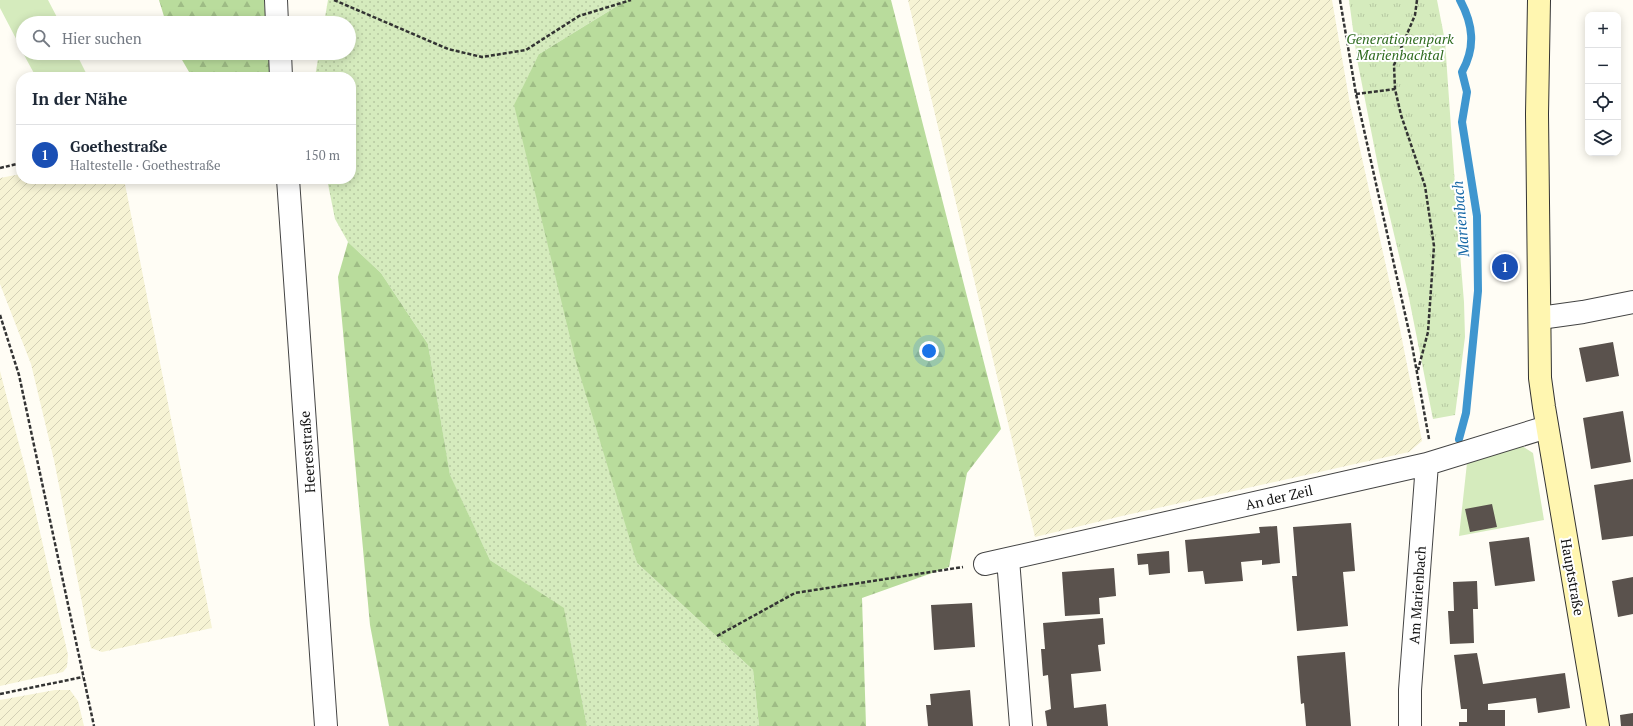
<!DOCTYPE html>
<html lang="de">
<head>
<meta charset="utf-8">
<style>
  body { margin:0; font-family:"PT Serif",serif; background:#f6f6f7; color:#1f2937 }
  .controls { position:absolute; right:12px; top:12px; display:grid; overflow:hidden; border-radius:8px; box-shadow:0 2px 10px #0003 }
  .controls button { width:36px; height:36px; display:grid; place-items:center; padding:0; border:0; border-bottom:1px solid #e0e1e3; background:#fff; color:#1f2937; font:20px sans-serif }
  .you { position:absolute; left:929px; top:351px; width:14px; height:14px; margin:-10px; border:3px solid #fff; border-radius:50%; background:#1a73e8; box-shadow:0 0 0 6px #1a73e833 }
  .badge { display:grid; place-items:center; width:26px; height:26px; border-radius:50%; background:#b45309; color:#fff; font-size:13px; font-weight:700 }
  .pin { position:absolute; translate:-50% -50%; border:2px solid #fff; box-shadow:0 1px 4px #0006 }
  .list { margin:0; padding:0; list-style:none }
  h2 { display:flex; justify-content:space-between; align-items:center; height:52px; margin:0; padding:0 16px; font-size:17px }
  h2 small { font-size:13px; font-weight:400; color:#747a83 }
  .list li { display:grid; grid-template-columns:26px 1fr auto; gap:12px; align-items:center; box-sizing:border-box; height:60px; padding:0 16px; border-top:1px solid #e0e1e3 }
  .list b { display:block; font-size:15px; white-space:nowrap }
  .list p { margin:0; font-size:13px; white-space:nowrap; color:#747a83 }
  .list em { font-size:13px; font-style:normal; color:#747a83 }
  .icon { flex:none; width:22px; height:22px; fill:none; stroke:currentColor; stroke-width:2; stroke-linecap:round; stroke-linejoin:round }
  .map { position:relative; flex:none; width:1633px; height:726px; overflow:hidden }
  .search { position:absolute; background:#fff; box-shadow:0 2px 10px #0003; left:16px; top:16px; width:340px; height:44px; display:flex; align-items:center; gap:10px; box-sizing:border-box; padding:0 14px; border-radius:22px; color:#747a83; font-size:15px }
  .panel { position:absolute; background:#fff; box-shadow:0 2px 10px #0003; left:16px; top:72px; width:340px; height:112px; border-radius:16px }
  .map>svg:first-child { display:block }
</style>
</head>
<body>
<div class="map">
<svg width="1633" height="726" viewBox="0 0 1633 726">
  <defs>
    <pattern id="farmland-furrows" width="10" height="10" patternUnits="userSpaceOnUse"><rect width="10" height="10" fill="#f6f3d4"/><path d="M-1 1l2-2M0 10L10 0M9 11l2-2" fill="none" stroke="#d2cfb5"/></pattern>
    <pattern id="grass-dots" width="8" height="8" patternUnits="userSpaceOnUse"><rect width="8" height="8" fill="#d5ebbd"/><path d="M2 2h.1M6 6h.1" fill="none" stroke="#b6c8a1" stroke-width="1.8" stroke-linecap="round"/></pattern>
    <pattern id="forest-firs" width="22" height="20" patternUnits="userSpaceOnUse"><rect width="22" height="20" fill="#b9dc9c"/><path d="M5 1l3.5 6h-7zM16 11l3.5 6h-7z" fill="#9ebc85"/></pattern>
    <pattern id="park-tufts" width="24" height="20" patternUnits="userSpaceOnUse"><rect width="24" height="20" fill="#d5ebbd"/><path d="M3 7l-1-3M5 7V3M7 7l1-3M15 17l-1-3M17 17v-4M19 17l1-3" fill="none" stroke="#b6c8a1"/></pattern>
  </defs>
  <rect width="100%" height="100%" fill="#fffdf5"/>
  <path fill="url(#farmland-furrows)" d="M908,0H1332L1350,104L1400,329L1422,441L1409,452L1122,516L1035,537Z
    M21,174V179H124L212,628L102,652L91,648L54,460L31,364L0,284V178Z
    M0,371L27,475L68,655L67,667L63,672L0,686Z
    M55,690H70L78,701L84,726H0V700Z"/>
  <path fill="url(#grass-dots)" d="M328,0H627L539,54L637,563L753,670L759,726H587L564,609L490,560L450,476L428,344L381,273L348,242L335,219L327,179H351V77H315L319,53H349V23H324Z"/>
  <path fill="url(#forest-firs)" d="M159,0H264L266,23H166Z
    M627,0H891L1001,429L967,473L949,567L862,598L866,726H759L753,670L637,563L576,362L514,105L539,54Z
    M178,53H268L270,77H192Z
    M348,242L381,273L428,344L450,475L490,560L564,608L587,726H389L370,625L338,277Z"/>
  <path fill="url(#park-tufts)" d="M1349,0H1437L1445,41L1458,229L1464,302L1465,337L1455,415L1433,419L1408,293L1379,171L1357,59Z"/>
  <path fill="#d5ebbd" d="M0,0H48L60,23H23V52L0,8Z
    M23,53H76L88,77H36Z
    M1516,442L1533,453L1544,520L1459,536L1468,454Z"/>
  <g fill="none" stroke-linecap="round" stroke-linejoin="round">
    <path stroke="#3f96cf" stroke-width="8" d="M1459,439L1466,413L1478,291L1477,216L1462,122L1467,92L1462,72C1476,47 1473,24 1460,0"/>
  </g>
  <path fill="#5a524d" d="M1613,342L1619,376L1586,382L1579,348Z
    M1623,411L1631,462L1591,469L1583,418Z
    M1633,479V536L1602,540L1594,485Z
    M1492,504L1497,527L1470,532L1465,509Z
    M1351,523L1355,571L1343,572L1348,626L1297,631L1292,576H1297L1293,527Z
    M1277,526L1280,563L1262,565V560L1241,562L1243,581L1205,584L1203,571L1188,572L1185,540L1260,533L1259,527Z
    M1529,537L1535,581L1495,586L1489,542Z
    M1169,551L1170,573L1149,575L1148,564L1138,565L1137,554Z
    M1114,568L1116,596L1099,598L1100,614L1065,616L1062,572Z
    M1633,577V614L1618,617L1612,581Z
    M1477,581L1478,609H1473L1474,643L1450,644L1448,611H1454L1453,582Z
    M972,603L975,647L934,650L931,605Z
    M1103,618L1105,644L1098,645L1101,671L1071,674L1074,708L1106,704L1108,726H1047L1045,711L1051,709L1048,675L1043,676L1041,649H1045L1043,623Z
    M1345,652L1351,726H1306L1304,703L1301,704L1297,656Z
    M1477,653L1483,684L1565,673L1570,708L1538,713L1536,698L1488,704V710H1505V726H1459V722H1467V709H1461L1454,655Z
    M970,690L973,726H928L926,705H931L930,694Z
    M1633,713V726H1621L1620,715Z"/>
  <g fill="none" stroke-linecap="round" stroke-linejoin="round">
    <defs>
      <path id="street" d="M276,0L277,23
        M280,53L281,77
        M288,179L326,726
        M1540,318L1583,312L1633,302
        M1008,559L1021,726
        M985,564L1427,464L1547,427
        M1410,726V690L1427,464"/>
      <path id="secondary" d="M1539,0L1537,114L1540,378L1544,407L1598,726"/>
    </defs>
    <use href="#street" stroke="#444" stroke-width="24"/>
    <use href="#secondary" stroke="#333" stroke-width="24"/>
    <path stroke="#333" stroke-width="2.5" stroke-dasharray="4 2" stroke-linecap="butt" d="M334,0L448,49L482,57L526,50L579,16L631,0
      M1340,0L1356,94L1412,345L1429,439
      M1417,0L1415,15L1394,65L1395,89L1401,115L1425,186L1434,246L1428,332L1418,370
      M1356,94L1395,89
      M0,168L21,163
      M0,315L19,375L94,726
      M717,636L795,593L963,567
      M0,694L83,677"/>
    <use href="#street" stroke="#fff" stroke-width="22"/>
    <use href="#secondary" stroke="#fff6b0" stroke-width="22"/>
  </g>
  <g text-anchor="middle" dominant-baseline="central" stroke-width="4" stroke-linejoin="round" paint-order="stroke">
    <g font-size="14" font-style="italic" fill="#2f6b1f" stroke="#fff">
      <text x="1400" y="38">Generationenpark<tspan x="1400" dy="16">Marienbachtal</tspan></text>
    </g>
    <g font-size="14" fill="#111" stroke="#fff">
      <text transform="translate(307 452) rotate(-94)">Heeresstraße</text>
      <text transform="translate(1279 497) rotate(-13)">An der Zeil</text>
      <text transform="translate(1573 577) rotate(80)">Hauptstraße</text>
      <text transform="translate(1417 595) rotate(-86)">Am Marienbach</text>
    </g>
    <g font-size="15" font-style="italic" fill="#1768a6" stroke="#fff">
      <text transform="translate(1460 219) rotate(-95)">Marienbach</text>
    </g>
  </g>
</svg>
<div class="controls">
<button>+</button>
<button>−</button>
<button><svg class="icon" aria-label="locate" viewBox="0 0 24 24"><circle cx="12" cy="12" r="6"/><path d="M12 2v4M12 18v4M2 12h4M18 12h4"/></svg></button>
<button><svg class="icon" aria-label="layers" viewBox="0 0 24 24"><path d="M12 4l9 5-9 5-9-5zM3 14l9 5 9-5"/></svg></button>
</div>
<div class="you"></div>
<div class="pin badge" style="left:1505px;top:267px;background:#1a4fb4">1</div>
<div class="search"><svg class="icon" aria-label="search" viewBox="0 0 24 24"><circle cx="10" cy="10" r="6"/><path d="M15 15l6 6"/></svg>Hier suchen</div>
<section class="panel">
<h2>In der Nähe<small></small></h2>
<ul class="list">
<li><span class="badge" style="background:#1a4fb4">1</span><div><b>Goethestraße</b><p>Haltestelle · Goethestraße</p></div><em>150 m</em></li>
</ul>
</section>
</div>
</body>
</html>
